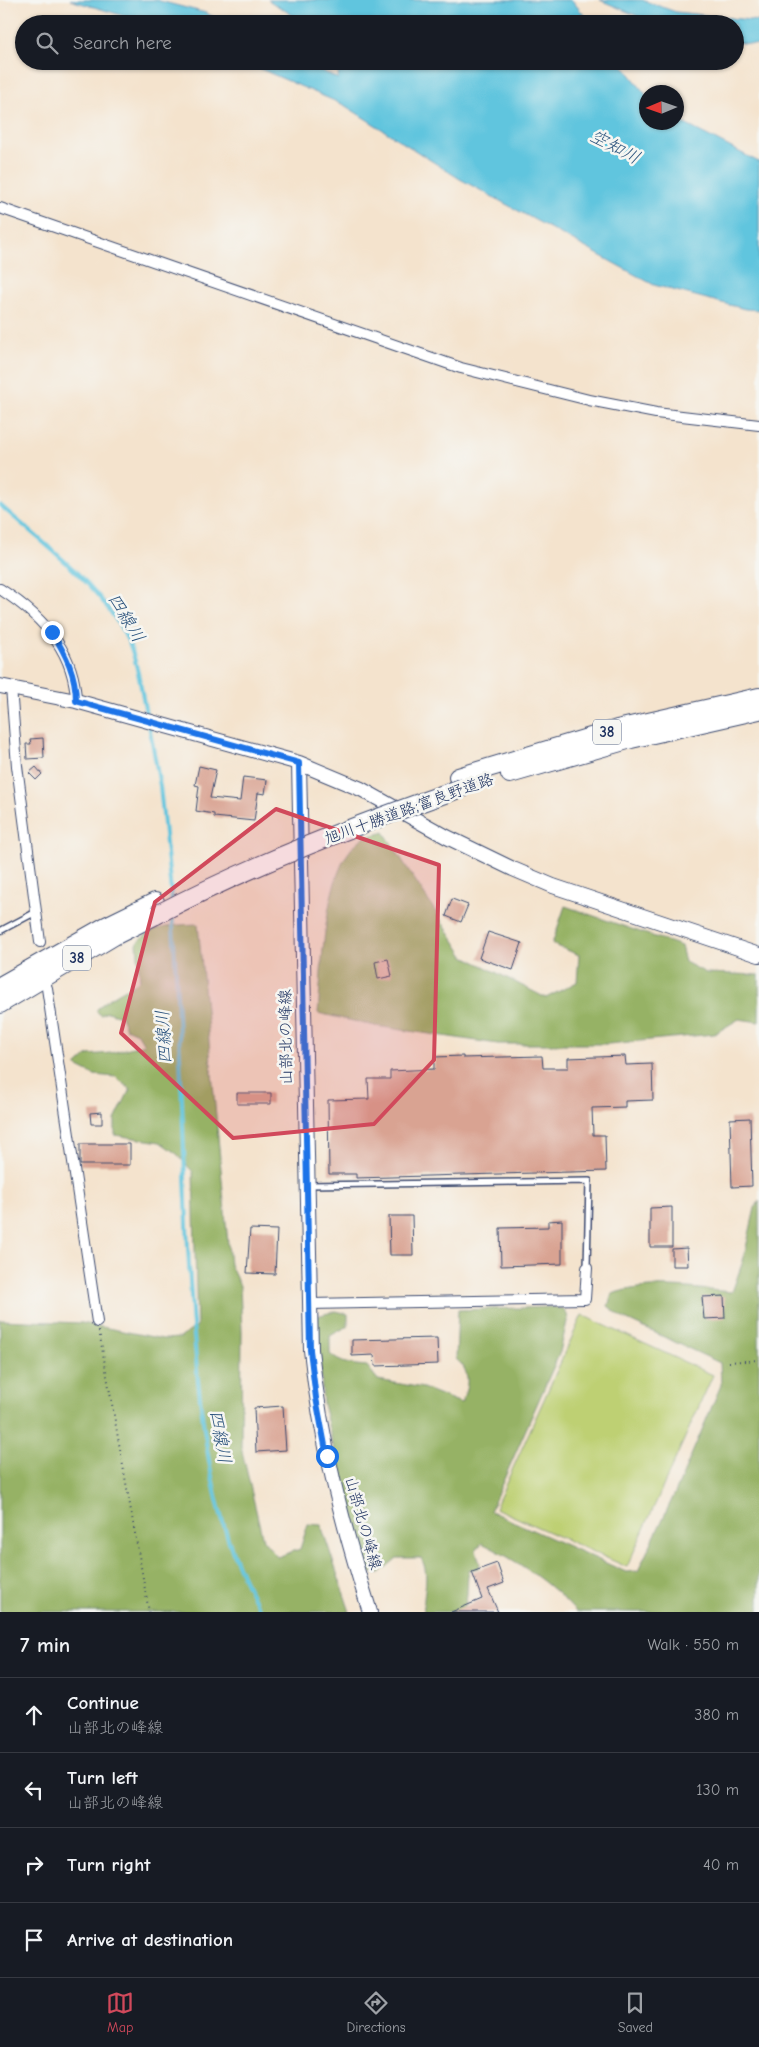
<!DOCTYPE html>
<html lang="en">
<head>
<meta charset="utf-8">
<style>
  body { margin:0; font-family:"Comic Neue","Klee One",sans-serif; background:#242831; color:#f1f3f6 }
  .compass { position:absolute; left:639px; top:85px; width:45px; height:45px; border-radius:50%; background:#171b24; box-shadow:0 1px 4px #0004; rotate:268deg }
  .stop { position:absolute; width:15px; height:15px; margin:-11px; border:4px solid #1a73e8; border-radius:50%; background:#fff }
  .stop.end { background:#1a73e8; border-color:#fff; box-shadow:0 1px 5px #0008 }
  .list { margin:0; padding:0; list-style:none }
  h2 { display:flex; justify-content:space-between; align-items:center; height:65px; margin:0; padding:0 20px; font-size:21px }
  h2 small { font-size:16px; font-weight:400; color:#9ea1a6 }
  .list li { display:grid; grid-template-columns:32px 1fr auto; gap:15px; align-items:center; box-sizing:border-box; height:75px; padding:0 20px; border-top:1px solid #363941 }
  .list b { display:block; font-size:19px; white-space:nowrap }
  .list p { margin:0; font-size:16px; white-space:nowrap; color:#9ea1a6 }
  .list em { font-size:16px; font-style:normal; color:#9ea1a6 }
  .icon { flex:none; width:28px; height:28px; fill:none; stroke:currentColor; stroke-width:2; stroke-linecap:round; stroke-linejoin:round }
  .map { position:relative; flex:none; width:759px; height:1612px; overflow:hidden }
  .search { position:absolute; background:#171b24; box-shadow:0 1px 4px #0004; left:15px; right:15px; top:15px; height:55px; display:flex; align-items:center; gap:12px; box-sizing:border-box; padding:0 18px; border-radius:28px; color:#9ea1a6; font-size:19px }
  .sheet { height:365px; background:#171b24 }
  nav { display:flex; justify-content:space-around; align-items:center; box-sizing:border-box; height:70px; border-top:1px solid #363941; background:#171b24; font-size:14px; color:#9ea1a6 }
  nav a { display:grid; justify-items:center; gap:2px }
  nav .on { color:#d1495b }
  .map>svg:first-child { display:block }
</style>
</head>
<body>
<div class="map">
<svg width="759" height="1612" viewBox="0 0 759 1612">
  <rect width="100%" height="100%" fill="#f6f6f2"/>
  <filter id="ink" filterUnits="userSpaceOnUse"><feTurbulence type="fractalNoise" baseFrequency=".02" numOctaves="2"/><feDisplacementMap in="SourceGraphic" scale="10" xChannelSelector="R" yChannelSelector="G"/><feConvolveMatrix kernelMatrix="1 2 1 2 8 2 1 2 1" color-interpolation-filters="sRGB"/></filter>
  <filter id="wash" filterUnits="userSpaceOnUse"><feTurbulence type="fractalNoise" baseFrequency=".0096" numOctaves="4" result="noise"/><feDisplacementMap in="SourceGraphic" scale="20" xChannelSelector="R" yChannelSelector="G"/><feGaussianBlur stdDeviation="1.12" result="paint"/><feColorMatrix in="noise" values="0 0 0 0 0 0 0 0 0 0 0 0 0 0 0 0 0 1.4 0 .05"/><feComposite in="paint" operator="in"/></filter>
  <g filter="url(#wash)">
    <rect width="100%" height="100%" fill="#f4e3cd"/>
    <path fill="#bed073" stroke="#6c8068" d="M582,1315L713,1375L627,1567L495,1508Z"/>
    <path fill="#96b265" stroke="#587062" d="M384,832L464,956L546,998L577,982L579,955L552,944L565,906L681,946L685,962L706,973L759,975V1022L739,1019L714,1034L608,1044H498L375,1026L318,1013C322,970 323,869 359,841C364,836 377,835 384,832Z
      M198,924L230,1265L240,1286L242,1331L241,1447L263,1540L277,1557L300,1549L308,1524L321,1525L350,1612H0V1320L82,1323L163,1339L180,1338L197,1326L193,1172L177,1154L160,1142L115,1135V1120L130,1089L116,1077L94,1075L76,1066L88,1055L111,1053L144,1044L137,1033L126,1028L121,1016L107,1012L101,1015L96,1011C103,999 127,990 140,980L137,943C152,925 177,925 198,924Z
      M759,1201V1612H576C551,1583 516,1560 482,1543L476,1550L480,1564L478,1568L469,1570C466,1583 469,1596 464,1608L466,1612H424C422,1593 431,1576 421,1558H397L378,1574L370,1572L340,1474L323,1404L317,1316L336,1311L348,1314V1326L330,1336V1354C340,1364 354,1365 367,1366L378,1380L423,1388L461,1403C469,1386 471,1371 456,1359L458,1310L551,1307L564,1309L568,1317L560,1352L490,1511L626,1572L638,1571L676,1491L721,1385L720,1363L623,1318L608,1306L612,1294C649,1281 693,1289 732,1292L743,1261L755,1208Z"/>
    <path fill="#60c5de" stroke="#3e7a9e" d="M70,0H156L206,13L227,24H152Z
      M268,0H572L591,24H307Z
      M600,0H642L676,12L759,21V45L735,42V24H656Z
      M242,61H302L338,79L339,61H620L646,95V122H676L677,120L759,162V310L745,309L654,285L460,179L344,105Z"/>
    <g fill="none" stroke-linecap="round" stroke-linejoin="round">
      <path stroke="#60c5de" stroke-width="4" d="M0,505C47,547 106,588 131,648C139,669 142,696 147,718
        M149,725L160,786L172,901
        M172,913C179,1009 182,1105 186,1200C188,1261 192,1321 198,1381C207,1461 219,1542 261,1612"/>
    </g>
    <g id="blocks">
      <path fill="#d9a392" d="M43,738L44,758L27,759L26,744H31L30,739Z
        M199,766L216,770L210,798L240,801L243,777L267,780L265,794L258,793L254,821L214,817V814L196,811L199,786L195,785Z
        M36,767L42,774L36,780L29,773Z
        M452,899L468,905L461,922L446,916Z
        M488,932L522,943L513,970L479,958Z
        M388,959L392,976L378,979L375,962Z
        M463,1056V1058L542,1056L543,1068H568V1058L625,1056L626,1065L652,1064L653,1100L625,1101V1107L592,1108L593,1135H605L606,1171L356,1178V1174H329L328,1100L369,1099L368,1079H390V1071L434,1069V1057Z
        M237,1093H271V1104H237Z
        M102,1112V1124H91L90,1113Z
        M750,1118L752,1186L732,1187L730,1119Z
        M80,1144H130V1165H80Z
        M672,1207V1247H650V1208Z
        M389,1216H412L413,1255H390Z
        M562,1220V1264L501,1266L500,1228L548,1227V1221Z
        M250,1229L277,1230L275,1274L247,1273Z
        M687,1248L688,1266H672V1249Z
        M724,1296L725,1318L704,1319L702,1297Z
        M437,1338L438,1364L375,1366L374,1355L352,1356V1340Z
        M283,1406L286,1450L256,1452L254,1408Z
        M497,1563L504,1583L488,1589L498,1612H451L482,1599L472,1572Z"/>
    </g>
  </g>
  <g filter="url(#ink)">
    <use href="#blocks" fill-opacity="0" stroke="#3c4a6f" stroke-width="1"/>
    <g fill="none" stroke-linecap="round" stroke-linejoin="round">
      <defs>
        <path id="lane" d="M0,931L36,912
          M309,1185L589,1181L587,1268"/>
        <path id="street" d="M0,208L461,368L589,400L656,413L759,425
          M0,589C41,615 75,651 76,701
          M11,687L17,766L40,942
          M47,988L97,1322
          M309,1304L585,1299L587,1268"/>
        <path id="secondary" d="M0,686L76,701L299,763L361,789L447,837L513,869L553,886L759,955
          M299,763L311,1350C320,1440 343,1526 370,1612"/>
        <path id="highway" d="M510,774L631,739L759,710
          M458,777L617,729L759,697
          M0,986L106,926L155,902
          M0,1004L114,936L156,915"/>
      </defs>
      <use href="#lane" stroke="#3c4a6f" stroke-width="8"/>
      <use href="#street" stroke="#3c4a6f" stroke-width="12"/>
      <use href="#secondary" stroke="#3c4a6f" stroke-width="16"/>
      <use href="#highway" stroke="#3c4a6f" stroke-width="20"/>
      <path stroke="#3c4a6f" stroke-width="2" stroke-dasharray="1 4" stroke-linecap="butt" d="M99,1331L149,1612
        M729,1362L759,1360"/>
      <use href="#lane" stroke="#fff" stroke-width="5"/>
      <use href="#street" stroke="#fff" stroke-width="10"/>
      <use href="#secondary" stroke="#fff" stroke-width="14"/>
      <use href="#highway" stroke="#fff" stroke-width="18"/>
      <defs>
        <path id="highway-bridge" d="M156,915C255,863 359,824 464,787"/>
      </defs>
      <use href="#highway-bridge" stroke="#3c4a6f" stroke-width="20" stroke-linecap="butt"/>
      <use href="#highway-bridge" stroke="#fff" stroke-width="18"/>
    </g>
  </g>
  <g fill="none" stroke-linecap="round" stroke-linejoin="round" filter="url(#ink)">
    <path stroke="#1a73e8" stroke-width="6" d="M52,632C66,655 76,674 76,701L299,763L310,1350L316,1398L327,1456"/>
  </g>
  <path fill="#d1495b" fill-opacity="0.2" stroke="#d1495b" stroke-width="4" stroke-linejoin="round" d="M276,809L439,865L434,1060L374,1124L233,1138L121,1033L155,902Z"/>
  <g text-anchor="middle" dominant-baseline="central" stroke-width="5" stroke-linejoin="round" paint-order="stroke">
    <g fill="#f6f6f2" stroke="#5d6b8a" stroke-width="1">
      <rect x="593" y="719.5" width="28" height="25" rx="4"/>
      <rect x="63" y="945.5" width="28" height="25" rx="4"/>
    </g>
    <g font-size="15" font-weight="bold" fill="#1b2f5e">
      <text x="607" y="732">38</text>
      <text x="77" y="958">38</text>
    </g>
    <g font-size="16" fill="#1b2f5e" stroke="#f6f6f2">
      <text transform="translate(409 809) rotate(-20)">旭川十勝道路;富良野道路</text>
      <text transform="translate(286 1037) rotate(-91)">山部北の峰線</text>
      <text transform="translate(363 1523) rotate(74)">山部北の峰線</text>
    </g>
    <g font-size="18" font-style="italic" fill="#2c547e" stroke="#f6f6f2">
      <text transform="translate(615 147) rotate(28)">空知川</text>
      <text transform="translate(126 618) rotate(59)">四線川</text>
      <text transform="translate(164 1037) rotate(-93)">四線川</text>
      <text transform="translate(220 1437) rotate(80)">四線川</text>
    </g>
  </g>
</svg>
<svg class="compass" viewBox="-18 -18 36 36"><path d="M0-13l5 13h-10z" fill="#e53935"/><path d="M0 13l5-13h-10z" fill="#9ea1a6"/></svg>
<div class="stop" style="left:327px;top:1456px"></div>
<div class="stop end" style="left:52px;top:632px"></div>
<div class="search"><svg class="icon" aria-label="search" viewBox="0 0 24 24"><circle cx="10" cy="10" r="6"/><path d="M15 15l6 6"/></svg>Search here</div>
</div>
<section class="sheet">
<h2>7 min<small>Walk · 550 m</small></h2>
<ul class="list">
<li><svg class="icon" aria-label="ahead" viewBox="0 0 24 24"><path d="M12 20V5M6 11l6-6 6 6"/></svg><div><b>Continue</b><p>山部北の峰線</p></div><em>380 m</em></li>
<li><svg class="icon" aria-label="left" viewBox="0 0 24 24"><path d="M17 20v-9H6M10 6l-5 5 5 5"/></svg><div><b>Turn left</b><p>山部北の峰線</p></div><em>130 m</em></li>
<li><svg class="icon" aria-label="right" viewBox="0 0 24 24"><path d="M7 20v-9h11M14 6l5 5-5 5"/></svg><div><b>Turn right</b></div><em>40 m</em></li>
<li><svg class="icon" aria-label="arrive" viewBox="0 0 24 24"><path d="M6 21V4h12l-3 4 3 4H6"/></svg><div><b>Arrive at destination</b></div></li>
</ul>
</section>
<nav>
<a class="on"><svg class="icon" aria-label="map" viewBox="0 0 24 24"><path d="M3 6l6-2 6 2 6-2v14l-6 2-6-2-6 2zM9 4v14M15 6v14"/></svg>Map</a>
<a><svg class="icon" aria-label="directions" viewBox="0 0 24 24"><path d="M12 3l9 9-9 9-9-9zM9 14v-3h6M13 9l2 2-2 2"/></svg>Directions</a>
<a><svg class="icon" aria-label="saved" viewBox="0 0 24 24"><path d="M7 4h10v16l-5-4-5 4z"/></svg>Saved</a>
</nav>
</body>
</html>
